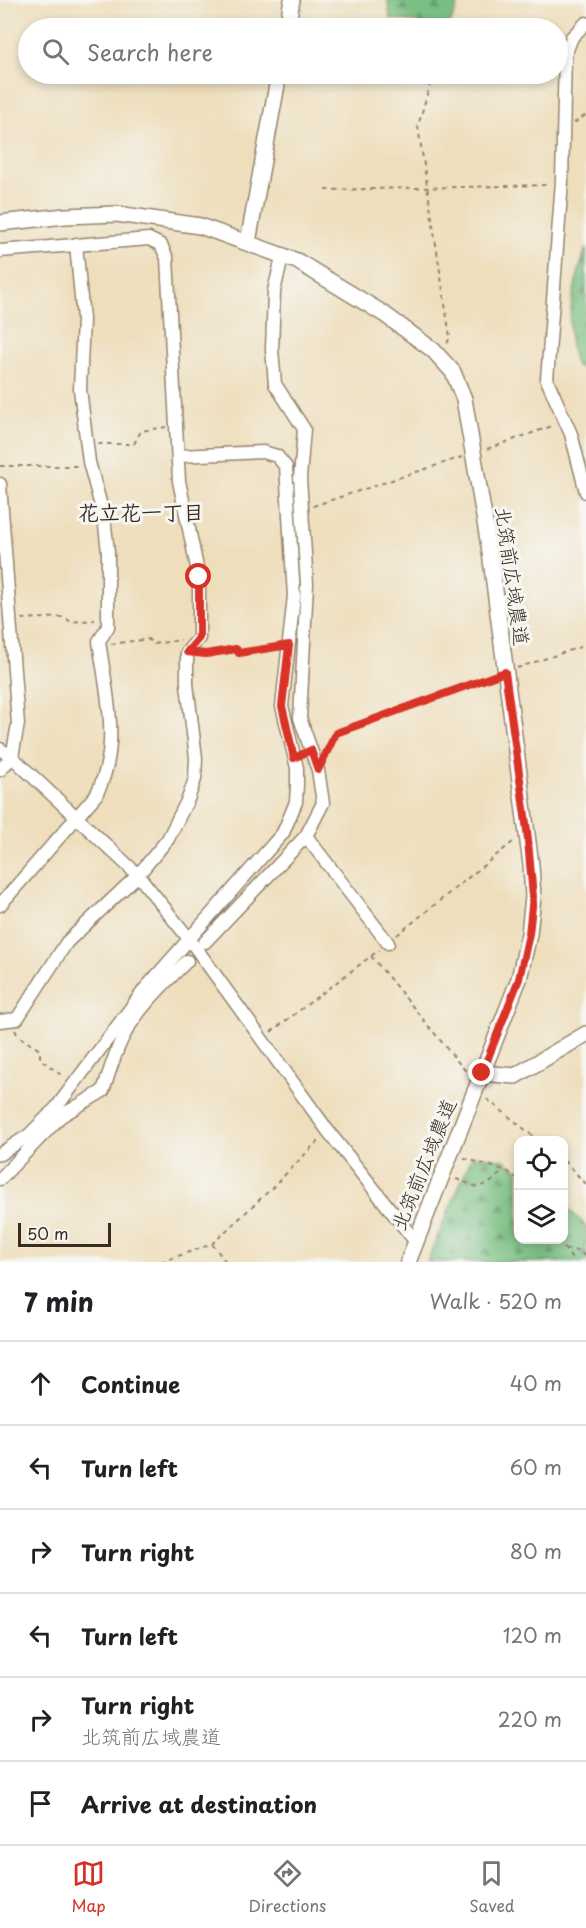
<!DOCTYPE html>
<html lang="en">
<head>
<meta charset="utf-8">
<style>
  body { margin:0; font-family:"Playpen Sans","Klee One",sans-serif; background:#f6f6f6; color:#202124 }
  .controls { position:absolute; right:18px; bottom:18px; display:grid; overflow:hidden; border-radius:12px; box-shadow:0 3px 9px #0003 }
  .controls button { width:54px; height:54px; display:grid; place-items:center; padding:0; border:0; border-bottom:2px solid #e0e0e0; background:#fff; color:#202124; font:30px sans-serif }
  .scale { position:absolute; left:18px; bottom:15px; width:93px; box-sizing:border-box; padding-left:6px; border:3px solid #3b2a1e; border-top:0; font-size:16px; line-height:21px; white-space:nowrap; color:#3b2a1e; -webkit-text-stroke:4px #f6f6f2; paint-order:stroke }
  .stop { position:absolute; width:18px; height:18px; margin:-14px; border:4px solid #d93025; border-radius:50%; background:#fff }
  .stop.end { background:#d93025; border-color:#fff; box-shadow:0 2px 6px #0008 }
  .list { margin:0; padding:0; list-style:none }
  h2 { display:flex; justify-content:space-between; align-items:center; height:78px; margin:0; padding:0 24px; font-size:26px }
  h2 small { font-size:20px; font-weight:400; color:#757577 }
  .list li { display:grid; grid-template-columns:39px 1fr auto; gap:18px; align-items:center; box-sizing:border-box; height:84px; padding:0 24px; border-top:2px solid #e0e0e0 }
  .list b { display:block; font-size:22px; white-space:nowrap }
  .list p { margin:0; font-size:20px; white-space:nowrap; color:#757577 }
  .list em { font-size:20px; font-style:normal; color:#757577 }
  .icon { flex:none; width:33px; height:33px; fill:none; stroke:currentColor; stroke-width:2; stroke-linecap:round; stroke-linejoin:round }
  .map { position:relative; flex:none; width:586px; height:1262px; overflow:hidden }
  .search { position:absolute; background:#fff; box-shadow:0 3px 9px #0003; left:18px; right:18px; top:18px; height:66px; display:flex; align-items:center; gap:15px; box-sizing:border-box; padding:0 21px; border-radius:33px; color:#757577; font-size:22px }
  .sheet { height:582px; background:#fff }
  nav { display:flex; justify-content:space-around; align-items:center; box-sizing:border-box; height:84px; border-top:2px solid #e0e0e0; background:#fff; font-size:16px; color:#757577 }
  nav a { display:grid; justify-items:center; gap:3px }
  nav .on { color:#d93025 }
  .map>svg:first-child { display:block }
</style>
</head>
<body>
<div class="map">
<svg width="586" height="1262" viewBox="0 0 586 1262">
  <defs>
    <pattern id="forest-firs" width="22" height="20" patternUnits="userSpaceOnUse" patternTransform="scale(1.5)"><rect width="22" height="20" fill="#79be82"/><path d="M5 1l3.5 6h-7zM16 11l3.5 6h-7z" fill="#649b6a"/></pattern>
  </defs>
  <rect width="100%" height="100%" fill="#f6f6f2"/>
  <filter id="ink" filterUnits="userSpaceOnUse"><feTurbulence type="fractalNoise" baseFrequency=".0167" numOctaves="2"/><feDisplacementMap in="SourceGraphic" scale="12" xChannelSelector="R" yChannelSelector="G"/><feConvolveMatrix kernelMatrix="1 2 1 2 8 2 1 2 1" color-interpolation-filters="sRGB"/></filter>
  <filter id="wash" filterUnits="userSpaceOnUse"><feTurbulence type="fractalNoise" baseFrequency=".008" numOctaves="4" result="noise"/><feDisplacementMap in="SourceGraphic" scale="24" xChannelSelector="R" yChannelSelector="G"/><feGaussianBlur stdDeviation="1.35" result="paint"/><feColorMatrix in="noise" values="0 0 0 0 0 0 0 0 0 0 0 0 0 0 0 0 0 1.4 0 .05"/><feComposite in="paint" operator="in"/></filter>
  <g filter="url(#wash)">
    <rect width="100%" height="100%" fill="#eedebc"/>
    <path fill="url(#forest-firs)" stroke="#5a7450" stroke-width="1.5" d="M388,0H460L448,28L390,18Z
      M586,248V368L576,366C562,330 574,284 586,248Z
      M472,1156L502,1159L518,1170V1240H564V1205L586,1226V1262H427Z"/>
  </g>
  <g filter="url(#ink)">
    <g fill="none" stroke-linecap="round" stroke-linejoin="round">
      <defs>
        <path id="minor" d="M586,23L572,37L565,55L562,181L547,380L571,434L586,492
          M0,251L149,239L161,245L167,258L179,481L199,577V638L187,652V684L196,758L195,779L188,799L168,839L138,875L67,942L17,1019L0,1021
          M0,484L18,724L12,757L0,770
          M0,749L12,757L138,875L190,940L328,1131L415,1241
          M306,836L388,943
          M0,905L96,795C122,746 106,693 99,641L108,627V552L104,517L89,462L80,389L83,319L76,244
          M205,942L306,836L323,803L318,770L300,718L307,584L300,478L304,429L275,384L272,350L274,291L283,254
          M0,1154L29,1135L56,1108L145,989L283,833L296,802L297,785V768L282,706L294,596L286,467L277,456L263,452L179,456
          M0,1179L61,1116L103,1091C109,1074 114,1055 122,1039C137,1009 164,984 187,961"/>
        <path id="tertiary" d="M287,28L292,0
          M0,223L65,216L117,214L200,226L297,261L384,314L433,350L453,372L464,399L490,552L531,865L533,897L529,934L519,979L408,1262
          M248,242L279,74
          M482,1073L515,1076L586,1034"/>
      </defs>
      <use href="#minor" stroke="#94846d" stroke-width="15"/>
      <use href="#tertiary" stroke="#94846d" stroke-width="18"/>
      <path stroke="#94846d" stroke-width="2" stroke-dasharray="4.5 4.5" stroke-linecap="butt" d="M433,74L418,126L450,337L447,344
        M574,123L586,115
        M325,190L550,185
        M98,444H134L141,431L166,427
        M487,449L555,425
        M0,466H77
        M313,506L462,457
        M22,619L64,617L71,622L95,620
        M111,644L148,639L153,644L181,640
        M202,653L236,649L239,653L278,647
        M517,668L586,645
        M326,754L336,733L492,676
        M397,935L514,841
        M371,956L468,1074
        M15,1030L18,1036L40,1050V1059L64,1077
        M271,1032L379,950
        M487,1099L538,1140
        M464,1158L507,1171L518,1179
        M564,1161L586,1184
        M456,1179L478,1187L491,1182L503,1171
        M559,1240L574,1262
        M212,1244L226,1262
        M565,1249L580,1251L586,1258
        M161,1262L212,1244L271,1189L319,1140"/>
      <use href="#minor" stroke="#fff" stroke-width="12"/>
      <use href="#tertiary" stroke="#fff" stroke-width="15"/>
    </g>
  </g>
  <g fill="none" stroke-linecap="round" stroke-linejoin="round" filter="url(#ink)">
    <path stroke="#d93025" stroke-width="8" d="M199,577V638L187,652L206,654L236,649L239,653L289,645L282,706L294,758L311,750L318,770L336,733L505,672L527,830L533,897L529,934L519,979L482,1073"/>
  </g>
  <g text-anchor="middle" dominant-baseline="central" stroke-width="6" stroke-linejoin="round" paint-order="stroke">
    <g font-size="20" fill="#3b2a1e" stroke="#f6f6f2">
      <text transform="translate(513 576) rotate(82)">北筑前広域農道</text>
      <text transform="translate(423 1164) rotate(-68)">北筑前広域農道</text>
    </g>
    <g font-size="21" font-weight="bold" fill="#3b2a1e" stroke="#f6f6f2">
      <text x="141" y="511">花立花一丁目</text>
    </g>
  </g>
</svg>
<div class="controls">
<button><svg class="icon" aria-label="locate" viewBox="0 0 24 24"><circle cx="12" cy="12" r="6"/><path d="M12 2v4M12 18v4M2 12h4M18 12h4"/></svg></button>
<button><svg class="icon" aria-label="layers" viewBox="0 0 24 24"><path d="M12 4l9 5-9 5-9-5zM3 14l9 5 9-5"/></svg></button>
</div>
<div class="scale">50 m</div>
<div class="stop" style="left:199px;top:577px"></div>
<div class="stop end" style="left:482px;top:1073px"></div>
<div class="search"><svg class="icon" aria-label="search" viewBox="0 0 24 24"><circle cx="10" cy="10" r="6"/><path d="M15 15l6 6"/></svg>Search here</div>
</div>
<section class="sheet">
<h2>7 min<small>Walk · 520 m</small></h2>
<ul class="list">
<li><svg class="icon" aria-label="ahead" viewBox="0 0 24 24"><path d="M12 20V5M6 11l6-6 6 6"/></svg><div><b>Continue</b></div><em>40 m</em></li>
<li><svg class="icon" aria-label="left" viewBox="0 0 24 24"><path d="M17 20v-9H6M10 6l-5 5 5 5"/></svg><div><b>Turn left</b></div><em>60 m</em></li>
<li><svg class="icon" aria-label="right" viewBox="0 0 24 24"><path d="M7 20v-9h11M14 6l5 5-5 5"/></svg><div><b>Turn right</b></div><em>80 m</em></li>
<li><svg class="icon" aria-label="left" viewBox="0 0 24 24"><path d="M17 20v-9H6M10 6l-5 5 5 5"/></svg><div><b>Turn left</b></div><em>120 m</em></li>
<li><svg class="icon" aria-label="right" viewBox="0 0 24 24"><path d="M7 20v-9h11M14 6l5 5-5 5"/></svg><div><b>Turn right</b><p>北筑前広域農道</p></div><em>220 m</em></li>
<li><svg class="icon" aria-label="arrive" viewBox="0 0 24 24"><path d="M6 21V4h12l-3 4 3 4H6"/></svg><div><b>Arrive at destination</b></div></li>
</ul>
</section>
<nav>
<a class="on"><svg class="icon" aria-label="map" viewBox="0 0 24 24"><path d="M3 6l6-2 6 2 6-2v14l-6 2-6-2-6 2zM9 4v14M15 6v14"/></svg>Map</a>
<a><svg class="icon" aria-label="directions" viewBox="0 0 24 24"><path d="M12 3l9 9-9 9-9-9zM9 14v-3h6M13 9l2 2-2 2"/></svg>Directions</a>
<a><svg class="icon" aria-label="saved" viewBox="0 0 24 24"><path d="M7 4h10v16l-5-4-5 4z"/></svg>Saved</a>
</nav>
</body>
</html>
